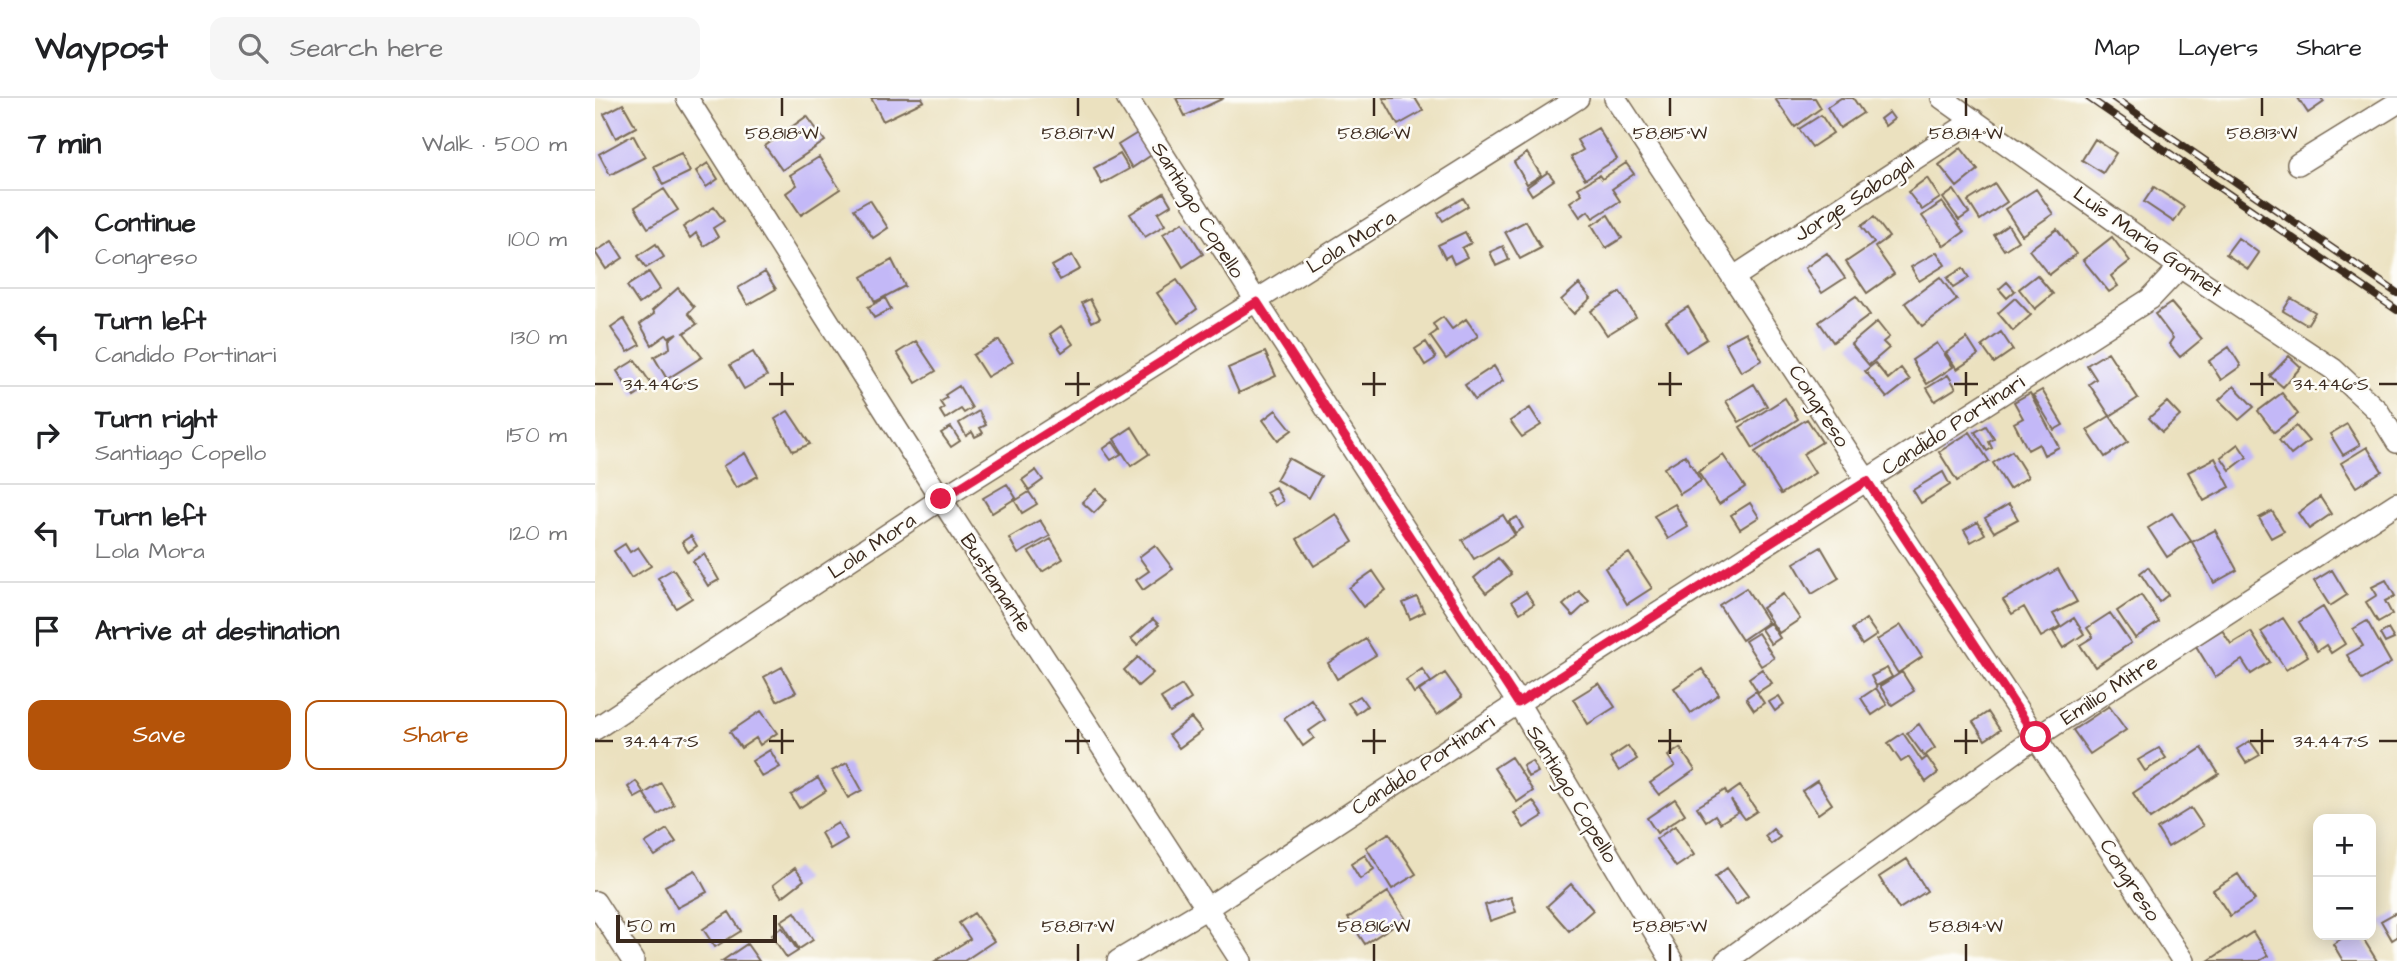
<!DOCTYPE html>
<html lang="en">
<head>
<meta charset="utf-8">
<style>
  body { margin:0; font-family:"Architects Daughter",sans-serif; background:#f6f6f6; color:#202124 }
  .controls { position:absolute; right:21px; bottom:21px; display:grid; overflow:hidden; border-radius:14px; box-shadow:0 4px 18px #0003 }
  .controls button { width:63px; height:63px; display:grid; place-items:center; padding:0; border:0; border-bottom:2px solid #e0e0e0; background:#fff; color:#202124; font:35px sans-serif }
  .scale { position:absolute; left:21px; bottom:18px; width:161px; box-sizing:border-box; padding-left:7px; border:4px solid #3b2a1e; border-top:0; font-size:19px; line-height:24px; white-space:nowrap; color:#3b2a1e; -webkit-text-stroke:5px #fdfcf7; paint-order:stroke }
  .stop { position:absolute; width:21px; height:21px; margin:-16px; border:5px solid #e11d48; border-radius:50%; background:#fff }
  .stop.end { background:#e11d48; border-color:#fff; box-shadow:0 2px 7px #0008 }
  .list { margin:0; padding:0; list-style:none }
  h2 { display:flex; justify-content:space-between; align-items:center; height:91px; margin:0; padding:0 28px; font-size:30px }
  h2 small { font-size:23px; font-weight:400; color:#757577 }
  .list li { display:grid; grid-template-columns:46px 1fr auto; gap:21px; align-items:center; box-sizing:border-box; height:98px; padding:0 28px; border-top:2px solid #e0e0e0 }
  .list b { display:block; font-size:26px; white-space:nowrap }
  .list p { margin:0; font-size:23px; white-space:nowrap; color:#757577 }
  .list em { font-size:23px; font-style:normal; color:#757577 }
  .actions { display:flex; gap:14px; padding:21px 28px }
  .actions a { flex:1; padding:16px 0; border:2px solid #b45309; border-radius:14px; text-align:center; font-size:24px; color:#b45309 }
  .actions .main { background:#b45309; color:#fff }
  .icon { flex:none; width:38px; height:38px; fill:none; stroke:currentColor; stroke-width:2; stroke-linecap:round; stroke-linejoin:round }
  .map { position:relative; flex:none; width:1802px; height:863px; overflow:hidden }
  header { display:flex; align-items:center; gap:42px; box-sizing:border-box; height:98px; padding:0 35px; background:#fff; border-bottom:2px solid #e0e0e0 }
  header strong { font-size:33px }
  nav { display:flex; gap:38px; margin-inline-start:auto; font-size:24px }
  .search { width:490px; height:63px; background:#f6f6f6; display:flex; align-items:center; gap:18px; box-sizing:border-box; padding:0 24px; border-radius:14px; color:#757577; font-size:26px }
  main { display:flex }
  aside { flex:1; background:#fff }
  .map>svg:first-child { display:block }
</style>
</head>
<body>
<header>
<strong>Waypost</strong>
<div class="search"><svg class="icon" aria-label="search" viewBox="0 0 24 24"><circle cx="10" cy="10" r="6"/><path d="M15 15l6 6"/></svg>Search here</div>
<nav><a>Map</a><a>Layers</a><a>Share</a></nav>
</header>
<main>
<aside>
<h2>7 min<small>Walk · 500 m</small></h2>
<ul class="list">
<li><svg class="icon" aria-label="ahead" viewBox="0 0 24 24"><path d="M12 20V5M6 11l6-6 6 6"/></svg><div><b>Continue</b><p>Congreso</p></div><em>100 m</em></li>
<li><svg class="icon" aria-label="left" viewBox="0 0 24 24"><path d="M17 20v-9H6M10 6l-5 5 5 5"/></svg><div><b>Turn left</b><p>Candido Portinari</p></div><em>130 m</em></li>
<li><svg class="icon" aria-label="right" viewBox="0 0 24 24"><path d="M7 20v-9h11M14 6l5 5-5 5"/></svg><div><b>Turn right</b><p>Santiago Copello</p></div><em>150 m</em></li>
<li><svg class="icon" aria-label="left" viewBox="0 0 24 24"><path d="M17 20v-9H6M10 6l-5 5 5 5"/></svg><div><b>Turn left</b><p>Lola Mora</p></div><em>120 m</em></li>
<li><svg class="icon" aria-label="arrive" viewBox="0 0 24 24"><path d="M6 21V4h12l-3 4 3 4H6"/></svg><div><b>Arrive at destination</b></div></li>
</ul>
<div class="actions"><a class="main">Save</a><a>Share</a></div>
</aside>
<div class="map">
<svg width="1802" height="863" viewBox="0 0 1802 863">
  <rect width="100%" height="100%" fill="#fdfcf7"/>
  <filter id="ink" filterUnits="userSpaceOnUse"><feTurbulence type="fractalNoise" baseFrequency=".0143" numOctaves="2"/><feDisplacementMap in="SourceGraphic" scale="14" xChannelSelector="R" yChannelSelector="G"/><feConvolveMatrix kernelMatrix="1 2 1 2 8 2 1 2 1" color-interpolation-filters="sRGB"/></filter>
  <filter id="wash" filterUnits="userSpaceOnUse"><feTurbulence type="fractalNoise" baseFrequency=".00686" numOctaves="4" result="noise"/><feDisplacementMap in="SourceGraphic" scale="28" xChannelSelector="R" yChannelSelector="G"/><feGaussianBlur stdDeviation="1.57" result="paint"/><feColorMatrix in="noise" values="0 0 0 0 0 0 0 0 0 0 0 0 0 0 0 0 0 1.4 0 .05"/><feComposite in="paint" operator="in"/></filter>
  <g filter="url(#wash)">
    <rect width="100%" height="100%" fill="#ebe1bf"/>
    <g id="blocks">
      <path fill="#c3b8f7" d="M276,0H327L329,3L288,23Z
        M581,0H629L590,18Z
        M788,0H820L828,13L803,27Z
        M1185,0H1220L1226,10L1200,29L1181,2Z
        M1246,0H1258L1268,15L1245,30L1232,9Z
        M1703,0H1726L1729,4L1713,15Z
        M28,6L41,29L21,40L9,16Z
        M1294,14L1299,21L1290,28L1285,21Z
        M1226,17L1238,35L1217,49L1204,31Z
        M212,18L230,43L187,72L170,48Z
        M1003,30L1022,61L990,81L976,59L988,52L982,42Z
        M544,34L558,56L537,70L523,47Z
        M38,37L50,59L15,77L4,56Z
        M1500,41L1521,55L1508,75L1487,62Z
        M1366,50L1383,72L1362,89L1344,67Z
        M86,55L95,74L68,87L59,68Z
        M932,55L946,77L932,86L919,64Z
        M525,56L534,71L507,86L499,70Z
        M224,59L245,91L206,117L191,95L202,87L195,77Z
        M113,65L123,81L111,89L101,73Z
        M1031,65L1039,76L1017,91L1025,103L998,120L993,113L985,119L975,104L987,96L983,90L1004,77L1007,81Z
        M953,74L959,82L937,97L932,89Z
        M1332,80L1345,100L1327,112L1313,94Z
        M1400,86L1412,104L1385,122L1373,103Z
        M1559,89L1589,109L1579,124L1549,104Z
        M69,91L83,112L53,130L40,109Z
        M1441,91L1458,116L1427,137L1410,111Z
        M1359,92L1374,115L1364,122L1348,100Z
        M569,95L576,107L563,115L570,127L550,139L535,116Z
        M868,100L873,108L848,123L843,115Z
        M275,102L293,130L278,140L259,111Z
        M1347,104L1369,134L1349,148L1327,118Z
        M119,109L129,123L118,130L123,139L109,148L101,135L95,140L88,129Z
        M1013,117L1027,140L1011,150L997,127Z
        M1279,119L1294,139L1280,149L1299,176L1272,195L1251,164L1279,145L1266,128Z
        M931,123L946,150L925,161L910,134Z
        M588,124L608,156L588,169L568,136Z
        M1413,127L1423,143L1409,152L1399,137Z
        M1462,131L1481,156L1454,177L1434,152Z
        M870,134L876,145L867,150L872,159L859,166L855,157L850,160L843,147Z
        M1517,139L1535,163L1516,178L1523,188L1514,194L1488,162Z
        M1643,140L1664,155L1653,171L1631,156Z
        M17,143L28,160L11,171L0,154Z
        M61,146L69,159L51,170L43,158Z
        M908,148L914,162L901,168L895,154Z
        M1342,154L1350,167L1324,183L1316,169Z
        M1232,155L1250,180L1227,195L1210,170Z
        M477,157L485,171L465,182L457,168Z
        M297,162L310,188L280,204L267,179Z
        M1368,170L1374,180L1358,190L1352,180Z
        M54,174L65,191L44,206L32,188Z
        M170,174L181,191L153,207L143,190Z
        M1442,177L1458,196L1440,211L1424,191Z
        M1345,179L1362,202L1327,228L1310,205Z
        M582,182L602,211L583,225L562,195Z
        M1412,184L1420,193L1412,200L1404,191Z
        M984,186L996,200L979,216L966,202Z
        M83,190L99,209L93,215L102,226L89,235L107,259L72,281L59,259L75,250L74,242L82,235L74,239L71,237L57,247L45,226L59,216L57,213Z
        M1025,194L1041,219L1012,237L996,213Z
        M1261,198L1275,217L1238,244L1224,224Z
        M290,200L296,211L279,220L273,209Z
        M1420,200L1436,217L1418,233L1403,215Z
        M1696,200L1720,214L1712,227L1688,213Z
        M495,201L505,220L497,224L487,205Z
        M1576,205L1607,241L1585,259L1574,246L1578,240L1560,216Z
        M1093,209L1112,241L1091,254L1071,223Z
        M848,219L857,231L871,221L883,238L851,261L835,238L842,233L838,226Z
        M29,221L45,247L33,254L16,230Z
        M1282,224L1294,239L1288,244L1294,250L1274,267L1256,246Z
        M466,228L478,246L467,254L455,236Z
        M1151,234L1167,262L1146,274L1130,245Z
        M1406,234L1418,252L1399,265L1387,248Z
        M1372,240L1383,257L1362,271L1351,255Z
        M404,242L418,264L392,279L378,257Z
        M321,243L341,273L321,285L302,255Z
        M831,244L841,260L830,267L820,251Z
        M1342,245L1358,269L1332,286L1317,262Z
        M1634,249L1646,268L1626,282L1614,263Z
        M158,254L172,278L149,291L135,267Z
        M670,254L681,278L644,295L633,270Z
        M1513,254L1543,300L1515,318L1494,286L1501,281L1492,267Z
        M1694,258L1706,269L1688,289L1675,278Z
        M40,262L57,287L39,299L22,273Z
        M1280,265L1293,281L1306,270L1315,282L1292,300L1270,273Z
        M899,268L908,283L880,302L870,287Z
        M1353,277L1361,290L1340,303L1332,290Z
        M1159,286L1172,308L1144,324L1131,303Z
        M364,288L377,310L369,315L366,311L350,321L345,313L349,310L345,304L352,300L350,297Z
        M1639,288L1659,309L1644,322L1624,302Z
        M1447,292L1468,327L1459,332L1438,297Z
        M1435,295L1464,349L1449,357L1444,346L1433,352L1419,325L1428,320L1419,304Z
        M1687,295L1703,316L1679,334L1663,313Z
        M1190,300L1203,321L1158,350L1145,329Z
        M1572,304L1585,318L1567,334L1554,320Z
        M935,310L946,327L927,339L915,323Z
        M681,312L697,332L683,342L668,322Z
        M193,313L215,346L198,353L180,321Z
        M384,313L391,327L385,330L388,335L380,339L377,334L371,338L364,325Z
        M1515,318L1533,344L1510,359L1492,332Z
        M1212,321L1227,344L1208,356L1220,375L1186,396L1160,354Z
        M1752,326L1765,347L1748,357L1735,336Z
        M1391,328L1399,341L1394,344L1397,350L1392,353L1380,334Z
        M1701,328L1714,343L1696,357L1684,342Z
        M356,329L365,343L356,349L346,335Z
        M537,329L554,356L536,368L519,341Z
        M1375,334L1394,363L1362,383L1344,354Z
        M518,344L526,356L516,362L508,351Z
        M1643,346L1652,359L1635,372L1626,359Z
        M1772,349L1787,373L1761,389L1746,365Z
        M1417,353L1433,379L1414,391L1398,365Z
        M150,355L163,378L141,390L128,368Z
        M1090,357L1106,383L1085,396L1069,370Z
        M1128,357L1150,389L1124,406L1103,374Z
        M693,360L726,378L714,400L681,382Z
        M1620,360L1635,389L1609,403L1593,374Z
        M441,372L448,382L434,392L427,382Z
        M1348,374L1355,387L1326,405L1318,392Z
        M412,386L421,400L397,415L388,400Z
        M680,389L688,403L680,408L671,394Z
        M501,391L512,402L499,415L487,404Z
        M434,394L442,406L427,415L420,403Z
        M1725,399L1736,416L1714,431L1703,415Z
        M1155,405L1164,419L1145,431L1136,417Z
        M1080,406L1093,429L1073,441L1059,418Z
        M1414,406L1423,421L1399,434L1390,420Z
        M1677,413L1689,433L1676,440L1664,420Z
        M1577,415L1596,443L1572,459L1553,430Z
        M741,416L758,444L719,468L702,441Z
        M908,417L920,437L879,461L867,442Z
        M922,419L928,430L920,435L914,423Z
        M445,422L455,438L423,456L414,440Z
        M1383,424L1390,436L1376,444L1369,432Z
        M1620,432L1642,472L1619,485L1597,444Z
        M96,438L102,448L93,454L87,444Z
        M456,441L468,461L447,474L434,454Z
        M30,446L35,454L43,449L56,468L36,480L19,453Z
        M560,447L578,471L548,492L541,482L554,473L544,459Z
        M1226,449L1244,480L1217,496L1199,465Z
        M1034,455L1057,490L1032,506L1010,470Z
        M109,456L124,482L113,488L98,463Z
        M903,460L916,476L891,495L879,480Z
        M1553,469L1573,497L1564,504L1545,475Z
        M78,471L97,500L81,510L63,480Z
        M1463,471L1482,504L1458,516L1465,528L1446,539L1429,509L1417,516L1408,502Z
        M1737,472L1752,497L1735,508L1719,483Z
        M778,473L791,492L768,509L754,490Z
        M1791,482L1800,498L1790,503L1797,516L1783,524L1771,504L1782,497L1777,489Z
        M1151,490L1173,524L1147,542L1124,507Z
        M984,493L994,503L978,518L968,507Z
        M931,494L939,506L925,515L917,503Z
        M1188,496L1205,521L1184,535L1167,510Z
        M1546,497L1564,524L1540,540L1522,513Z
        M822,499L829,514L815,521L808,505Z
        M1728,509L1750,546L1736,555L1731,547L1722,553L1704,524Z
        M1515,515L1536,545L1500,569L1485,547L1498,539L1492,530Z
        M1479,520L1489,536L1468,550L1458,534Z
        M1688,520L1713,558L1691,572L1666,534Z
        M558,521L564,527L542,547L536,541Z
        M1271,521L1282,537L1267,547L1257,531Z
        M1772,523L1796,565L1767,582L1752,557L1768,548L1758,531Z
        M1175,525L1185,540L1176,546L1166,531Z
        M1306,527L1327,559L1303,575L1282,542Z
        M1793,531L1799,541L1790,545L1785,536Z
        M1627,532L1636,546L1656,534L1675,564L1656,576L1647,562L1620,579L1601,548Z
        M1163,535L1179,560L1166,568L1150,543Z
        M771,541L781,557L742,581L733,565Z
        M543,559L558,575L543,588L529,572Z
        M187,569L201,594L182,603L169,579Z
        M1292,570L1297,579L1281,588L1276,578Z
        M827,571L836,584L819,595L811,582Z
        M1107,571L1124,596L1096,615L1079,590Z
        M1167,571L1177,585L1163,594L1154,580Z
        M1307,574L1319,593L1297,607L1285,588Z
        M850,575L867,599L842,617L824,593Z
        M1004,585L1020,609L993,626L978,601Z
        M587,587L596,601L575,615L566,600Z
        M1281,590L1292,607L1277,617L1266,600Z
        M1161,593L1169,605L1159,612L1151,600Z
        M765,598L772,608L761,616L753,605Z
        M1184,598L1189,606L1180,613L1174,604Z
        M716,601L730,622L714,633L719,640L708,648L689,620Z
        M1514,608L1531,632L1495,656L1478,632Z
        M166,613L182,635L165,647L161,640L146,650L135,634Z
        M1393,614L1405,632L1390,642L1378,624Z
        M596,620L607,633L584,650L574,637Z
        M1324,626L1340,650L1329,658L1312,635Z
        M1308,635L1327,663L1332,659L1343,675L1331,684L1314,659L1306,664L1293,645Z
        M1655,643L1665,657L1651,665L1642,651Z
        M1033,648L1042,661L1024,673L1015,660Z
        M1085,650L1100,672L1064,697L1055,685L1080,668L1073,658Z
        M1564,650L1571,660L1550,673L1543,662Z
        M1607,650L1624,676L1555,721L1538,695Z
        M175,652L185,669L167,679L157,663Z
        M916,659L938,693L922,704L899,670Z
        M937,663L943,674L933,679L928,668Z
        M252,665L267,692L253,700L237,673Z
        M223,680L231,693L204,710L196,697Z
        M41,683L49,695L40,700L33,689Z
        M1222,683L1237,706L1223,716L1207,693Z
        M66,685L79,707L63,717L49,696Z
        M1145,688L1162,713L1150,721L1136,702L1143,714L1125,725L1120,717L1111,723L1102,709L1130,692L1132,697Z
        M1080,701L1090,716L1062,735L1052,720Z
        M938,703L948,718L929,730L919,715Z
        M1596,710L1608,728L1573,749L1562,731Z
        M243,725L252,741L235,751L226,735Z
        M1080,728L1099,757L1081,769L1061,741Z
        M72,731L81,744L60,758L50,745Z
        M1178,731L1185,739L1176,746L1170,738Z
        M794,735L821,776L797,791L771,749Z
        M770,757L779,771L765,781L756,766Z
        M1312,761L1332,793L1304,811L1284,779Z
        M200,770L209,782L187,799L178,787Z
        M1132,770L1153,798L1141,807L1120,779Z
        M100,772L112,794L82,810L70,788Z
        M1643,776L1660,802L1635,818L1618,792Z
        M976,786L998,812L974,833L952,808Z
        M793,794L810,820L770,846L753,820Z
        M916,799L921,814L895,823L890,807Z
        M134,814L146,833L120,849L108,831Z
        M200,814L218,842L204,851L186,823Z
        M1802,814V839L1797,842L1786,823Z
        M379,815L399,843L369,863H340L375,841L364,825Z
        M187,829L203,853L192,860L176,837Z
        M1658,834L1673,858L1664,863H1613Z
        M1752,837H1766L1782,863H1748L1738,846Z
        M152,846L164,863H127Z"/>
    </g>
  </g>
  <g filter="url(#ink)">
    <use href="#blocks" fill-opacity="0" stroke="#796a56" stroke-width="2"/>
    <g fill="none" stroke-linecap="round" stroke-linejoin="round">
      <defs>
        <path id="street" d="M92,0L346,401L646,863
          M532,0L662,204L923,605L1077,863
          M1020,0L1588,863
          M1347,0L1585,169L1738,271L1783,313L1802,344
          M1703,66L1802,5
          M1139,179L1379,22
          M0,631L346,401L983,0
          M0,804L38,863
          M523,863L612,810L923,605L1555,201L1585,169
          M1131,863L1441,639L1802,405"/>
      </defs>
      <use href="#street" stroke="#796a56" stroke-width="24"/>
      <use href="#street" stroke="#fff" stroke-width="21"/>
      <defs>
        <path id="rail" d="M1494,0L1802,212
          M1519,0L1802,195"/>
      </defs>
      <use href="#rail" stroke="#3b2a1e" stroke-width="8"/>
      <use href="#rail" stroke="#fdfcf7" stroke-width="5" stroke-dasharray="16" stroke-linecap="butt"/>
    </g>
  </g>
  <g fill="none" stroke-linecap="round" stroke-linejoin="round" filter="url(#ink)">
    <path stroke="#e11d48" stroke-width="9" d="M346,401L662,204L923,605L1272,383L1441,639"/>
  </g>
  <path fill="none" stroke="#3b2a1e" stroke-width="2.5" d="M187,0V18M483,0V18M779,0V18M1075,0V18M1371,0V18M1667,0V18M187,274V298M483,274V298M779,274V298M1075,274V298M1371,274V298M1667,274V298M0,286H18M174,286H199M470,286H495M767,286H791M1063,286H1087M1359,286H1383M1655,286H1679M1784,286H1802M187,631V656M483,631V656M779,631V656M1075,631V656M1371,631V656M1667,631V656M0,643H18M174,643H199M470,643H495M767,643H791M1063,643H1087M1359,643H1383M1655,643H1679M1784,643H1802M483,846V863M779,846V863M1075,846V863M1371,846V863"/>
  <g text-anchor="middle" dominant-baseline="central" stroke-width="5" stroke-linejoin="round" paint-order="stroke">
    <g font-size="21" fill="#3b2a1e" stroke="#fdfcf7">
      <text transform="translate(1259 101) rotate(-33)">Jorge Sabogal</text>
      <text transform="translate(603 112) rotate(58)">Santiago Copello</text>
      <text transform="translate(756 144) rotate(-32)">Lola Mora</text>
      <text transform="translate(1553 144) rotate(35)">Luis María Gonnet</text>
      <text transform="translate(1224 308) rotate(57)">Congreso</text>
      <text transform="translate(1358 327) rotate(-33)">Candido Portinari</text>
      <text transform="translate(277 448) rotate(-34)">Lola Mora</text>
      <text transform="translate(401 485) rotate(57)">Bustamante</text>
      <text transform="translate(1514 592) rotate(-33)">Emilio Mitre</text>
      <text transform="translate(828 667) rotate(-33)">Candido Portinari</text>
      <text transform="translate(977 696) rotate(59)">Santiago Copello</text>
      <text transform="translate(1535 782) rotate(57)">Congreso</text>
    </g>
  </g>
  <g font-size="18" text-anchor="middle" fill="#3b2a1e" stroke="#fdfcf7" stroke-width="5" stroke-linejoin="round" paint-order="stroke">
    <text x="187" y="41">58.818°W</text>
    <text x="483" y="41">58.817°W</text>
    <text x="779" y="41">58.816°W</text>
    <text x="1075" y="41">58.815°W</text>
    <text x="1371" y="41">58.814°W</text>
    <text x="1667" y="41">58.813°W</text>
    <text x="66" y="292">34.446°S</text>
    <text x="1736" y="292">34.446°S</text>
    <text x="66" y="649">34.447°S</text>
    <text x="1736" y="649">34.447°S</text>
    <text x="483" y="834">58.817°W</text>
    <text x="779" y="834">58.816°W</text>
    <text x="1075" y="834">58.815°W</text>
    <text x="1371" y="834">58.814°W</text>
  </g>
</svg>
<div class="controls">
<button>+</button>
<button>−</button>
</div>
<div class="scale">50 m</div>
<div class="stop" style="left:1441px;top:639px"></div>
<div class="stop end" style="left:346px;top:401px"></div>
</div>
</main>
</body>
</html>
